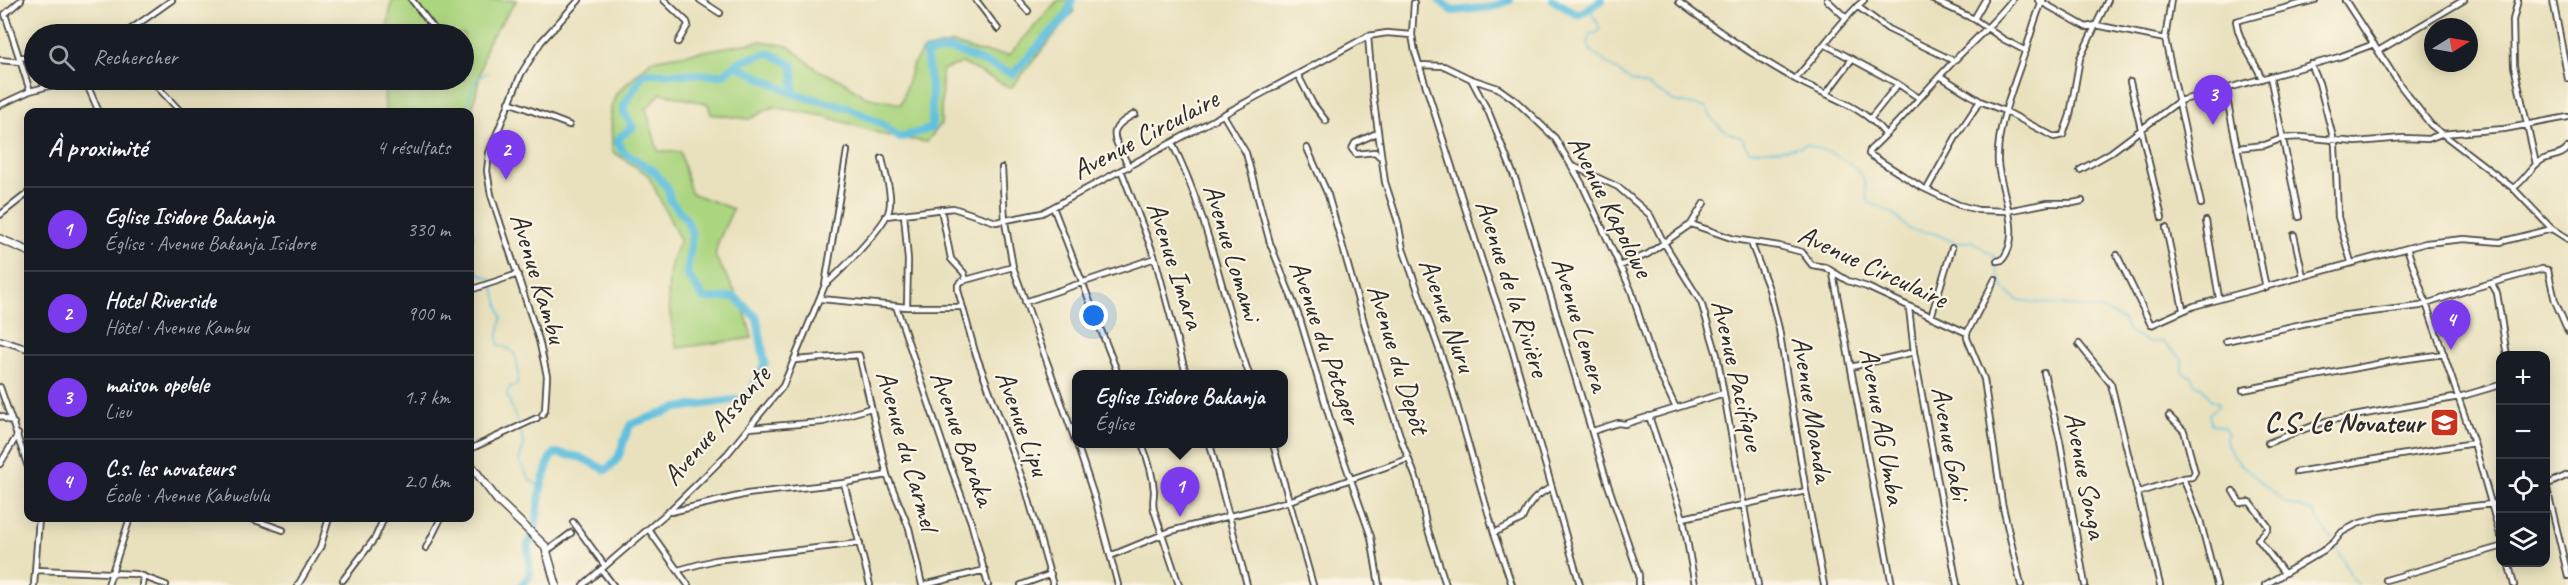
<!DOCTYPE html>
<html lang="fr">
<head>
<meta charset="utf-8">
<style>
  body { margin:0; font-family:Caveat,sans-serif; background:#242831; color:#f1f3f6 }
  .controls { position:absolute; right:18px; bottom:18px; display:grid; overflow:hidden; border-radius:12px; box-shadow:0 3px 15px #0003 }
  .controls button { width:54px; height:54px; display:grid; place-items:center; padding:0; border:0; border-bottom:2px solid #363941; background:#171b24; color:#f1f3f6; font:30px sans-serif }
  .compass { position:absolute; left:2424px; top:18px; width:54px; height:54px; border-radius:50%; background:#171b24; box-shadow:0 3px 15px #0003; rotate:79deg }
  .you { position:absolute; left:1094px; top:316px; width:21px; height:21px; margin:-15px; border:4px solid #fff; border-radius:50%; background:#1a73e8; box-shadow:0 0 0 9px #1a73e833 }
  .badge { display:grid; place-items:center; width:39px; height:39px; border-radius:50%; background:#7c3aed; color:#fff; font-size:20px; font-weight:700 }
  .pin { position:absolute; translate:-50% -50px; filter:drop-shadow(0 2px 3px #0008) }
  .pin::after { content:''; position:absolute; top:32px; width:21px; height:18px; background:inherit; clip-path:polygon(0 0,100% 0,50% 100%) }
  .popup { position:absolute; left:1072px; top:370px; width:216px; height:78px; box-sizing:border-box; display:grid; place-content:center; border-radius:12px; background:#171b24; filter:drop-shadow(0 2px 4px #0005); font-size:20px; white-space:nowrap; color:#9ea1a6 }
  .popup b { font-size:22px; color:#f1f3f6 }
  .popup::after { content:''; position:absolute; left:50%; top:100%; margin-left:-12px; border:12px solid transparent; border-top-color:#171b24 }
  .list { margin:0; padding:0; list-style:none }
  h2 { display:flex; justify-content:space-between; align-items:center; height:78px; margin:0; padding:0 24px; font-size:26px }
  h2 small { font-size:20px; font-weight:400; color:#9ea1a6 }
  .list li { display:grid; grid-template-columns:39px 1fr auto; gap:18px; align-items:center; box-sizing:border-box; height:84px; padding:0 24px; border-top:2px solid #363941 }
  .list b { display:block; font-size:22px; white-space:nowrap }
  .list p { margin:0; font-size:20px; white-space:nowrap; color:#9ea1a6 }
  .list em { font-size:20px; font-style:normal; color:#9ea1a6 }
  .icon { flex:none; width:33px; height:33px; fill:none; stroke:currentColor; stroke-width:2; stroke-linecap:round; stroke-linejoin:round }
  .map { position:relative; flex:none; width:2568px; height:585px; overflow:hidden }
  .search { position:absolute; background:#171b24; box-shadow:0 3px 15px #0003; left:24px; top:24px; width:450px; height:66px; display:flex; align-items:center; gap:15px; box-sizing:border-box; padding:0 21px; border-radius:33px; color:#9ea1a6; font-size:22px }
  .panel { position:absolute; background:#171b24; box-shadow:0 3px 15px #0003; left:24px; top:108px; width:450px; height:414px; border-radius:12px }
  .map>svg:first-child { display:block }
</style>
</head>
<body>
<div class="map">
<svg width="2568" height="585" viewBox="0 0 2568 585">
  <rect width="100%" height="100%" fill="#fcf5e5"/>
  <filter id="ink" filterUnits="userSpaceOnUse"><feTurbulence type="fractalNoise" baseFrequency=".0167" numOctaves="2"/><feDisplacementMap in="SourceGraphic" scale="12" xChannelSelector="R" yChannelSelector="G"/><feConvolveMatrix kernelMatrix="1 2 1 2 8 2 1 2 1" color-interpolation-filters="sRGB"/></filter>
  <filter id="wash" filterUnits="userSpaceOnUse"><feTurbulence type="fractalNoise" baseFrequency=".008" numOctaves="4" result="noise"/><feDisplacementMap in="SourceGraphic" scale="24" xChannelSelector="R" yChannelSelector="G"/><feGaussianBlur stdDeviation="1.35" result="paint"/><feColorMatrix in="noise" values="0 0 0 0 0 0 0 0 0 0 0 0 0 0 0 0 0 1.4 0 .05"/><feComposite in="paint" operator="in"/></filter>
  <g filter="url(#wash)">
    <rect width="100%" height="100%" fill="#e9e1bd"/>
    <path fill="#acd580" stroke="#6c8056" stroke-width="1.5" d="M392,0H517L487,43L470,120V112H385L384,80H464V34H386Z
      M1058,0H1069L1074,11L1011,88L962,63L942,70L941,124L927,142L891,137L824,116L773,107L749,119L711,114L708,104L661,93L646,109L658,151L680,152L691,193L733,209L718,242L715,256L744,308L752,338L677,348C668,313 662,274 680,240L648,175L612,151L611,108L616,94L652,60L762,41L788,46L818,70L845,82L865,97L901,104L913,64L923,50L953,43L976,51L1009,55Z"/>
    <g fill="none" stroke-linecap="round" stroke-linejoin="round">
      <path stroke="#60c0de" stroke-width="1.5" d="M1590,8C1592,16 1598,21 1600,29L1597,33L1590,34L1588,45L1592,52L1631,81L1648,86L1674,101L1707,108C1714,126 1724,132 1742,138L1749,151C1770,149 1787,152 1807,144C1825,151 1852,159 1862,176C1866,182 1866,193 1867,201L1894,214L1910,230L1933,233L1957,243L1972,241L1994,256L1995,266L2004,289L2017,300L2104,310L2123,320L2128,331L2148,342H2163L2182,359V371L2184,373L2192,377L2195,384L2203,388L2211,400L2218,403V406L2209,414L2211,424L2224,427L2228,434L2226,436L2227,445L2240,464L2286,503L2312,511L2332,540
        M466,112C470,98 471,77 488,73
        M470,222L474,235L470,245
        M470,261L480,274L491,279L502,318L498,334V345C503,347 509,348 512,351C519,357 519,379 516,386H510L507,395L518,424
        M520,428L524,445L519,461L530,480L541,487
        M2335,544L2353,580L2358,585"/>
      <path stroke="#60c0de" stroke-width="8" d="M1439,0L1453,11L1493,7L1510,0
        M1553,0L1578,15L1602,0
        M735,65L794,94
        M522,585L530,575L528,545L535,531L541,487L550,458L555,453L580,457L606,470C626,454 619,445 631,424L677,408L747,398L765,363L757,318L735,297L704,299L687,274L692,235L687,220L670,200L668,189L654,171L622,151L618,142L620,137L633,127L624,113V106L642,76L647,73L723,75L740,61L769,53L793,65L794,94L849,108L882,124L900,138L932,128V94L926,53L951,49L1013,74L1067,15L1072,0"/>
    </g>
  </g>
  <g filter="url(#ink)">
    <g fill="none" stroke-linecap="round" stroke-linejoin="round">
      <defs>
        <path id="street" d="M21,0L5,14L30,91
          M412,0L438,34
          M664,0L687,22L688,25L678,42
          M700,0L720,13
          M976,0L998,29
          M1018,0L1028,11
          M1827,0L1845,17
          M1933,0L1974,19
          M1985,0L1974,19L2003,39L2026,51
          M2012,0C1994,23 1972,42 1952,63C1924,92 1899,123 1870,150L1869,154L1921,187L1959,205L1978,210L2007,211L2048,203H2073L2082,201
          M2038,0L2086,27L2096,25L2165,39
          M2171,0L2165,39L2201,204
          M2345,0L2400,85L2431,125L2513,188L2552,229L2568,239
          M2518,0L2513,20L2514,66L2536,164
          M2553,0L2568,79
          M1679,2C1716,30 1754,56 1795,79C1824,95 1864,106 1885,134
          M1414,3L1412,35L1415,52L1484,267L1508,335L1580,585
          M1857,6L1888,29L1954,61
          M124,34L172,0
          M1368,36L1373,95L1385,182L1398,222L1403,249L1448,374L1494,533L1512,585
          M1826,45L1898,84
          M2378,51L2464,0
          M20,57L34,58
          M0,60L21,62
          M2311,64L2319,83L2335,145L2338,217L2351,262
          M1419,65L1444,66L1471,79L1498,88L1516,101L1555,138L1582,184L1631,290L1653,360L1676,408
          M1298,75L1313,104L1326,121
          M1940,76L1980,101
          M2270,76L2299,217
          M1471,79L1489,113L1516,181L1607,482L1639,575V585
          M1795,79C1819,53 1838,23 1864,0
          M2262,79C2254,58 2239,44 2236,21L2315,0
          M85,80L99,112
          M151,80L181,112
          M2130,82L2162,218
          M1826,94L1852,59
          M509,102L569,125
          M0,105L30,91L72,80
          M1224,116L1246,153L1270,243L1300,319L1332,426L1371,537L1379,585
          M1870,119L1898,84L1919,98
          M1377,133L1355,143L1352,149L1356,154L1375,152L1379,156
          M1172,143C1209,216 1222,298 1249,374
          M1307,148L1328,195L1368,336L1402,442L1418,483L1426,524L1446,585
          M2237,148L2265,145L2283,138L2301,137L2356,142L2403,138L2428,139L2441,134L2504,129L2568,117
          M1573,166L1618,187L1650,215L1664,243L1701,302L1717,355L1758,585
          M1129,167C1116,139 1102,131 1135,114
          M1002,168L1005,222L1013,267L1076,443
          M1121,170L1155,258L1186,374
          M2080,170L2110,153L2179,101L2225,89
          M2513,188C2525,181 2531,166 2542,160C2551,155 2562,157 2568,148
          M1927,189L1956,137L1980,101L2007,112L2054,137L2063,135L2070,115L2080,58L2108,0
          M1053,207L1118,374
          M941,209L951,259L964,273L966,280
          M904,214L908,260L907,307
          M0,215L28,193
          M886,216L953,208L996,222L1042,213L1368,36L1387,33L1412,35
          M2206,221L2219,298
          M1691,224L1734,239L1779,246L1802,252L1812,265L1825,267L1848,281L1867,287L1967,333
          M2166,228L2183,309
          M2294,235L2303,276
          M1751,243L1769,289L1779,329L1806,491L1824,585
          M2407,248L2474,443L2500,535
          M2117,255L2151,325L2194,306L2426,243L2464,239L2500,242L2552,229
          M1997,261L2002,260C2024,234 2000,192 1998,163C1996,127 2014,85 2025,52C2031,35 2035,16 2043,0
          M1620,266L1648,254L1691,224L1704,203
          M1013,267L962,281L958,285V290L975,352L1025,486L1053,585
          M1833,274L1892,585
          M1995,279L1967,333V338L1984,379L2002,503L2021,585
          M2492,284L2497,293L2507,356
          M825,285C839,273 886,225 889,210C893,194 885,174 882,158
          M2266,288L2225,89L2339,57L2374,44
          M470,290L518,274
          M821,299L907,307H961
          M1025,302L1155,258
          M896,306L947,457L971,522L988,585
          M1909,308L1914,352L1957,585
          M1931,317L1952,248
          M0,340L28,349
          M2226,341L2338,316L2420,306L2474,288L2542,269L2548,270L2555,301L2568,331
          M2079,344L2111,384L2160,585
          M795,360L859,355L887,475L909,528L922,585
          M1851,367L1914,352
          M2044,373L2060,441L2085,585
          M0,387L28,467
          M2243,390L2393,361L2444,354
          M542,415L545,410L547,376L539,340L491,195L487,171L489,153L521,74L541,42L579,0
          M0,416L14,423
          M1649,416L1683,518L1695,585
          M2169,416L2184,431L2195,472L2192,477L2183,478
          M749,428L823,422L871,408
          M1593,431L1618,423L1625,424L1724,393
          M2268,443L2326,421L2459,397L2500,385
          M1077,444L1096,502L1118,585
          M1142,444C1148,459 1153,475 1154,491C1154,499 1152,502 1154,510L1179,585
          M1210,444L1247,585
          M1273,444L1313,585
          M470,449L537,418
          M0,464L18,434
          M2296,472L2474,443
          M844,483L870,585
          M2546,484L2568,576
          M2546,485L2568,475
          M2233,491L2240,503L2250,502L2268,526V529L2258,539L2284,573
          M2137,493L2183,478L2200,520L2217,585
          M671,512L747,494L844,483L887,475
          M249,518L283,530
          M1683,518L1806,491
          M573,522L605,566
          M649,530L688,585
          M1494,533L1522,519C1529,503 1535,496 1550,488
          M426,548L441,518
          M547,551L571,533
          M1110,556L1171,531L1289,501L1408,459
          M2508,562L2514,585
          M601,569L613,585
          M36,570L136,574L166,585
          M678,570L715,560L860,543
          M343,580L375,538L384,518
          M2386,580L2500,547
          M34,585L39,518
          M108,585L130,518
          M142,585L143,576
          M298,585L320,548L329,518
          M583,585L668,512L706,475L728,453L783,386L825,285L847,151
          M924,585L985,570
          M1021,585L1051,574
          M2265,585L2324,550L2334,542L2342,532L2357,524L2381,517L2500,503"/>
        <path id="secondary" d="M0,239L28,251
          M470,464L498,501L545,546L556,585"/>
      </defs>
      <use href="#street" stroke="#484641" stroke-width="8"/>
      <use href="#secondary" stroke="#484641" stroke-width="10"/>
      <use href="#street" stroke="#fff" stroke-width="4.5"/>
      <use href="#secondary" stroke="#fff" stroke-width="7"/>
    </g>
  </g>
  <defs>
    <symbol id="school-square" viewBox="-11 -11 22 22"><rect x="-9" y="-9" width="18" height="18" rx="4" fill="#c8321e" stroke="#fcf5e5"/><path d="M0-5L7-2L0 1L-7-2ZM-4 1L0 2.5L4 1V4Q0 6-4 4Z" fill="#fff"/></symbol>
  </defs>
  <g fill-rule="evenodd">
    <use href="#school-square" x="2428" y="406" width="33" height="33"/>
  </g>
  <g text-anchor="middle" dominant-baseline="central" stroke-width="4.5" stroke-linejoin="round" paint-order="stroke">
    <g font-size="28" fill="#2b2b2b" stroke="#fcf5e5">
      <text transform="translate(1145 134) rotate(-28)">Avenue Circulaire</text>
      <text transform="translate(1611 206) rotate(63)">Avenue Kapolowe</text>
      <text transform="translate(1233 252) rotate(73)">Avenue Lomami</text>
      <text transform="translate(1176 265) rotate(72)">Avenue Imara</text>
      <text transform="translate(1873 266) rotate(25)">Avenue Circulaire</text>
      <text transform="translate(539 278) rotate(73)">Avenue Kambu</text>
      <text transform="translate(1513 288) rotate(72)">Avenue de la Rivière</text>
      <text transform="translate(1448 315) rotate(70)">Avenue Nuru</text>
      <text transform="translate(1581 324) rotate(73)">Avenue Lemera</text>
      <text transform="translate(1326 342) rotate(71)">Avenue du Potager</text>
      <text transform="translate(1399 359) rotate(73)">Avenue du Depôt</text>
      <text transform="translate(1738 375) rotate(77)">Avenue Pacifique</text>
      <text transform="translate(1813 409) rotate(81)">Avenue Moanda</text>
      <text transform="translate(1023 423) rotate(70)">Avenue Lipu</text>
      <text transform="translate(716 425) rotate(-49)">Avenue Assante</text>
      <text transform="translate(1883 426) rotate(80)">Avenue AG Umba</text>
      <text transform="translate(963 438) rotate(70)">Avenue Baraka</text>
      <text transform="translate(1951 443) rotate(80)">Avenue Gabi</text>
      <text transform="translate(908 450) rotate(74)">Avenue du Carmel</text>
      <text transform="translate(2086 475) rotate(79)">Avenue Songa</text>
    </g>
    <g font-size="28" font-weight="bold" fill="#2b2b2b" stroke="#fcf5e5" text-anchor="end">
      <text x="2424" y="422">C.S. Le Novateur</text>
    </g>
  </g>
</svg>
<div class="controls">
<button>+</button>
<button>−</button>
<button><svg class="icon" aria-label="locate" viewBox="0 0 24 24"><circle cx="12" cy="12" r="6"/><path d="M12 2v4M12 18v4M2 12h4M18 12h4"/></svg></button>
<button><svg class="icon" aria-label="layers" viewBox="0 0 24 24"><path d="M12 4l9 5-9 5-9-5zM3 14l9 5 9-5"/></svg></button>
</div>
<svg class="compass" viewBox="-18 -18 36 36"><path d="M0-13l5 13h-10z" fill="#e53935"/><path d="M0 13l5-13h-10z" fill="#9ea1a6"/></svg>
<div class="you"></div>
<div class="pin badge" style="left:1180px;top:517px">1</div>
<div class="popup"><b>Eglise Isidore Bakanja</b>Église</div>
<div class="pin badge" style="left:506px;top:180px">2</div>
<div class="pin badge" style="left:2213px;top:125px">3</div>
<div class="pin badge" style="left:2451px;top:350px">4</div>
<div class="search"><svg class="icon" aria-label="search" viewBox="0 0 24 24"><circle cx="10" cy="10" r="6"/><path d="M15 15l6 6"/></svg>Rechercher</div>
<section class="panel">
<h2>À proximité<small>4 résultats</small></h2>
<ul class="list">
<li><span class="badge">1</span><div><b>Eglise Isidore Bakanja</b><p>Église · Avenue Bakanja Isidore</p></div><em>330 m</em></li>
<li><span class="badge">2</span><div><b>Hotel Riverside</b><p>Hôtel · Avenue Kambu</p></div><em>900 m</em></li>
<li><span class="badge">3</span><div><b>maison opelele</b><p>Lieu</p></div><em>1.7 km</em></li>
<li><span class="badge">4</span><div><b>C.s. les novateurs</b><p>École · Avenue Kabwelulu</p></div><em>2.0 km</em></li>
</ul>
</section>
</div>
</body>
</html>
